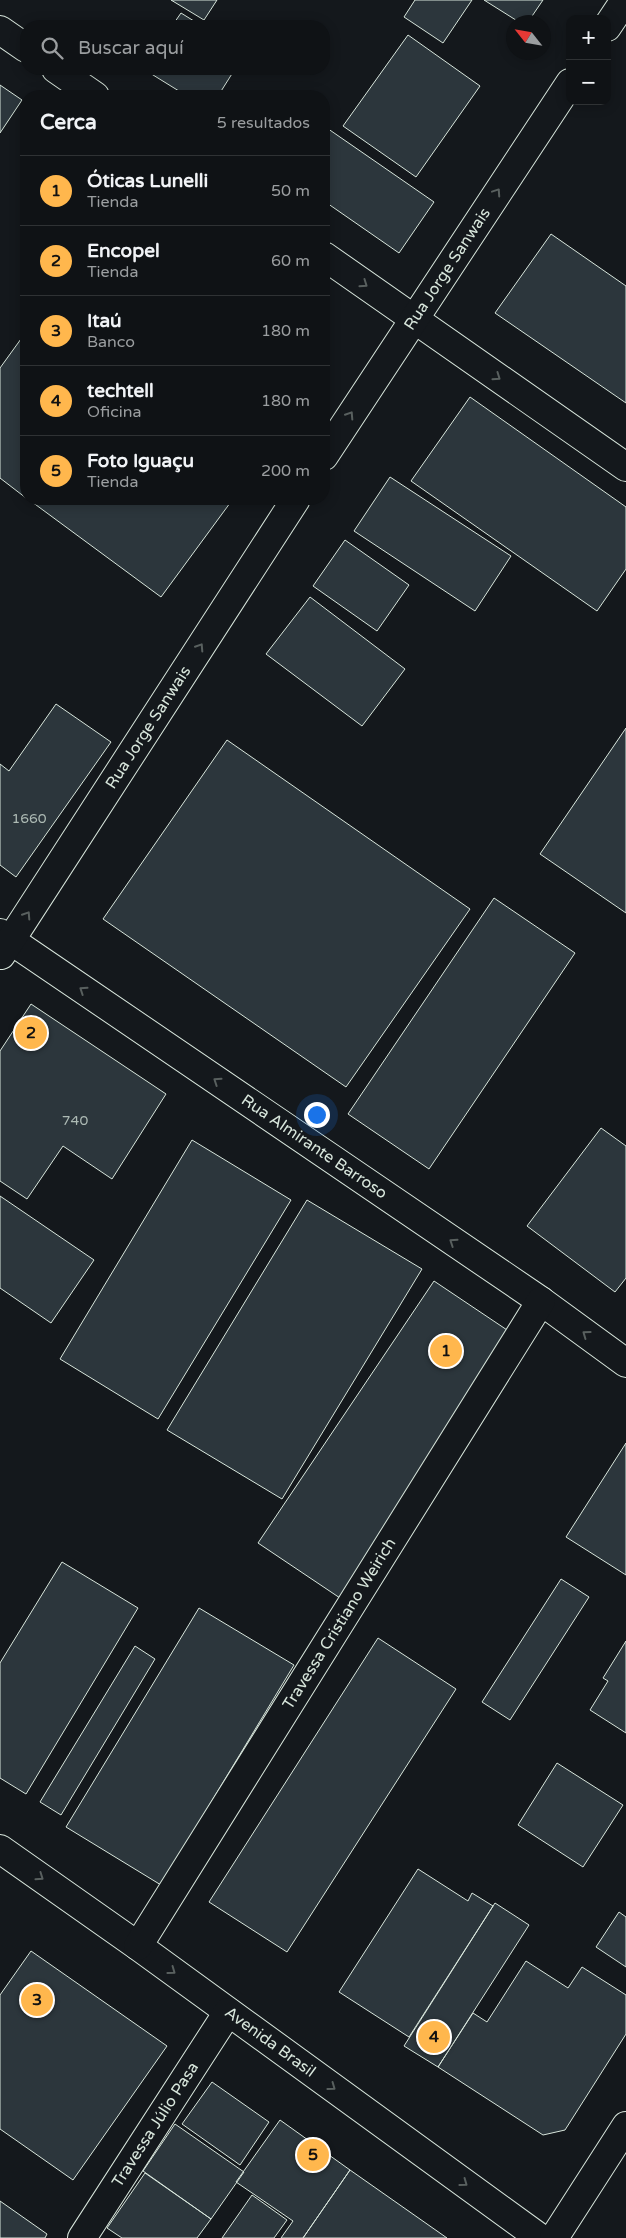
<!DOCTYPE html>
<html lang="es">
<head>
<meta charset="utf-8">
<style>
  body { margin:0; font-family:"Varela Round",sans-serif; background:#181b1e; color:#f1f3f6 }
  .controls { position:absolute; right:15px; top:15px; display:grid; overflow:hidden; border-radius:10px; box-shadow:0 2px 12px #0003 }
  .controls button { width:45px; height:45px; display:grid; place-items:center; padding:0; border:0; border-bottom:1px solid #2f3234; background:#0f1215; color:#f1f3f6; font:25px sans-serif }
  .compass { position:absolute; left:506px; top:15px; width:45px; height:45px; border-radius:50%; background:#0f1215; box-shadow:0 2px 12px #0003; rotate:301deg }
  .you { position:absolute; left:316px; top:1114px; width:18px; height:18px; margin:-12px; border:4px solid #fff; border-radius:50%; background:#1a73e8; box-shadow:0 0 0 8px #1a73e833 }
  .badge { display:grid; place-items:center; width:32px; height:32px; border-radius:50%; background:#ffb74d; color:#111; font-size:16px; font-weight:700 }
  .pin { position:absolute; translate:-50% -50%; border:2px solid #fff; box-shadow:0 1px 5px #0006 }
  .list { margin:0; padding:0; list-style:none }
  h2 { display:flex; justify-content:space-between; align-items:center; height:65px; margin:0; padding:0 20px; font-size:21px }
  h2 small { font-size:16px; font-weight:400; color:#9b9ea0 }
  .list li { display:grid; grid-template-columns:32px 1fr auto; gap:15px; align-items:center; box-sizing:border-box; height:70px; padding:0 20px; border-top:1px solid #2f3234 }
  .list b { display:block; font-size:19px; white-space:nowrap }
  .list p { margin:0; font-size:16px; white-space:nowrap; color:#9b9ea0 }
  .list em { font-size:16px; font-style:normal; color:#9b9ea0 }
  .icon { flex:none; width:28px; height:28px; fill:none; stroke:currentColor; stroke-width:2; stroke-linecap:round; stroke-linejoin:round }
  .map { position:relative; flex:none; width:626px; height:2238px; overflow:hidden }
  .search { position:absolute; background:#0f1215; box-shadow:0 2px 12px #0003; left:20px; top:20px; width:310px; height:55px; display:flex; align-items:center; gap:12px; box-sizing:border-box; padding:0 18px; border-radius:20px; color:#9b9ea0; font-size:19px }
  .panel { position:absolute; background:#0f1215; box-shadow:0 2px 12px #0003; left:20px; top:90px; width:310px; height:415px; border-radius:20px }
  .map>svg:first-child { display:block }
</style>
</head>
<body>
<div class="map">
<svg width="626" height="2238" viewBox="0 0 626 2238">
  <rect width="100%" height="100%" fill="#14181c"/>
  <path fill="#2c363c" stroke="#d8e6dc" d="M171,0H217L204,20Z
    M415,0H472L443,43L404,17Z
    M484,0H543L528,22H519Z
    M181,13L202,26H172Z
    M408,35L480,86L416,177L343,126Z
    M146,69H235L218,96H187L145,70Z
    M0,85L22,100L0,133Z
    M324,126L434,202L399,253L324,201Z
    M551,234L626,286V403L495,313Z
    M26,332V498L0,478V368Z
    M470,397L626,507V569L597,611L411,481Z
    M390,477L511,556L475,611L354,531Z
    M28,499H233L161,597Z
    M345,540L409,585L377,631L313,586Z
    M310,597L405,669L362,726L266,654Z
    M56,704L111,742L16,877L0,865V764L9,771Z
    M626,728V913L540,854Z
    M227,740L470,909L346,1087L103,919Z
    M494,898L575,953L429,1169L348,1114Z
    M31,1004L166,1094L112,1179L63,1146L27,1199L0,1181V1051Z
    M601,1128L626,1146V1278L615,1292L527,1226Z
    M192,1140L291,1200L158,1419L60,1359Z
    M0,1196L94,1260L51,1323L0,1288Z
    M307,1200L422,1269L282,1499L167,1430Z
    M434,1281L516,1336L340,1598L258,1543Z
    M626,1443V1575L566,1537Z
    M62,1562L138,1608L26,1794L0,1778V1663Z
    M561,1579L589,1597L510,1720L482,1702Z
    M199,1608L294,1665L161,1885L66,1827Z
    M378,1638L456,1689L287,1952L209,1902Z
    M626,1641V1733L590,1710L608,1681L603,1678Z
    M135,1646L155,1659L61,1815L40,1802Z
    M557,1763L623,1805L583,1867L518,1825Z
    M418,1869L468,1901L472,1893L493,1906L409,2037L339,1992Z
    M495,1903L529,1925L438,2067L404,2046Z
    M619,1912L626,1917V1967L596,1947Z
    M31,1951L167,2046L73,2180L0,2129V1995Z
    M526,1961L568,1988L582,1967L626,1995V2034L565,2130L543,2135L438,2067L473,2013L487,2022Z
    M212,2082L269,2122L240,2165L182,2124Z
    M280,2120L350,2170L303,2238H281L293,2221L236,2182Z
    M175,2124L244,2172L211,2219L143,2171Z
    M350,2170L447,2238H303Z
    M145,2173L211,2219L197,2238H122L107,2228Z
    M252,2195L287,2220L274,2238H222Z
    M0,2201L47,2234L45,2238H0Z"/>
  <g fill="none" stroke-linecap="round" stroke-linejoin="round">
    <defs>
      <g id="minor">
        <path d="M607,27L625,0"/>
        <path d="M0,30L26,48"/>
        <path d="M56,69L95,96"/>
        <path d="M324,256L626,467"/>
        <path id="s1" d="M324,456L570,83"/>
        <path id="s2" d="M0,933L541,1301L626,1363"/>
        <path id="s3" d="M1,955L296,499"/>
        <path id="s4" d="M0,1849L138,1946L540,2238"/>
        <path id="s5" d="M138,1946L541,1301"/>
        <path id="s6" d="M82,2238L228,2012"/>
        <path d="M554,2238L626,2126"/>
      </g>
    </defs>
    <use href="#minor" stroke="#d8e6dc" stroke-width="30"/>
    <use href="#minor" stroke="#14181c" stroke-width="28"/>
  </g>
  <defs><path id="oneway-chevron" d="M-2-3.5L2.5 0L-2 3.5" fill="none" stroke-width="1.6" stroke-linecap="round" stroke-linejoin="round" transform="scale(1.25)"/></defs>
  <g stroke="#59605f">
    <use href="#oneway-chevron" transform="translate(497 192) rotate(-56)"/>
    <use href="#oneway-chevron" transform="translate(364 284) rotate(35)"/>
    <use href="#oneway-chevron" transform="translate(497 377) rotate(35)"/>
    <use href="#oneway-chevron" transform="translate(350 415) rotate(-57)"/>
    <use href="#oneway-chevron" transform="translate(200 647) rotate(-57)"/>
    <use href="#oneway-chevron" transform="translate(27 915) rotate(-57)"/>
    <use href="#oneway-chevron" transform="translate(83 990) rotate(-146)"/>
    <use href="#oneway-chevron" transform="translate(217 1081) rotate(-146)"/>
    <use href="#oneway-chevron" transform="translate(453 1242) rotate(-146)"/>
    <use href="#oneway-chevron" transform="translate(586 1334) rotate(-144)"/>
    <use href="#oneway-chevron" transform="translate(40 1877) rotate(35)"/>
    <use href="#oneway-chevron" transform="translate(172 1971) rotate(36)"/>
    <use href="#oneway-chevron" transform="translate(332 2087) rotate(36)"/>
    <use href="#oneway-chevron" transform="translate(464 2183) rotate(36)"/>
  </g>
  <g text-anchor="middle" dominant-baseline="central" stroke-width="4" stroke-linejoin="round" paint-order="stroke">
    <g font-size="14" fill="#adbab4">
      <text x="29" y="818">1660</text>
      <text x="75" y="1120">740</text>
    </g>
    <g font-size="16" fill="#d8e6dc" stroke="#14181c">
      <text stroke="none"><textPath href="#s1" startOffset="224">Rua Jorge Sanwais</textPath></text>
      <text stroke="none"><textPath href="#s3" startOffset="271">Rua Jorge Sanwais</textPath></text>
      <text stroke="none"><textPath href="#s2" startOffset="380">Rua Almirante Barroso</textPath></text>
      <text stroke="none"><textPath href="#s5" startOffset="380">Travessa Cristiano Weirich</textPath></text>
      <text stroke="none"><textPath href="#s4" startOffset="332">Avenida Brasil</textPath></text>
      <text stroke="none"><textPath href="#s6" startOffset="135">Travessa Júlio Pasa</textPath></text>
    </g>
  </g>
</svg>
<div class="controls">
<button>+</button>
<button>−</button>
</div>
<svg class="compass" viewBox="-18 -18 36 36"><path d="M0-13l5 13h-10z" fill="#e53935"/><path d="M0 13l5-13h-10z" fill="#9b9ea0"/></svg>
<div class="you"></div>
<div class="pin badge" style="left:446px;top:1351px">1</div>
<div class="pin badge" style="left:31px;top:1033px">2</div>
<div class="pin badge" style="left:37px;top:2000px">3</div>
<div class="pin badge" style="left:434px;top:2037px">4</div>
<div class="pin badge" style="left:313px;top:2155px">5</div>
<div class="search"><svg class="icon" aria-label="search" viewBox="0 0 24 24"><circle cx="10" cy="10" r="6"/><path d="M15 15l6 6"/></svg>Buscar aquí</div>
<section class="panel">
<h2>Cerca<small>5 resultados</small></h2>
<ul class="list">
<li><span class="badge">1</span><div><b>Óticas Lunelli</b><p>Tienda</p></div><em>50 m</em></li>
<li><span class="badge">2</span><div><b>Encopel</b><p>Tienda</p></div><em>60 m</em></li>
<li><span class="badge">3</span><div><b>Itaú</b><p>Banco</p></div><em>180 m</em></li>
<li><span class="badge">4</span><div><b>techtell</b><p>Oficina</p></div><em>180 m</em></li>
<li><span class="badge">5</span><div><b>Foto Iguaçu</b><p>Tienda</p></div><em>200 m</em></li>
</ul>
</section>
</div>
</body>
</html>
